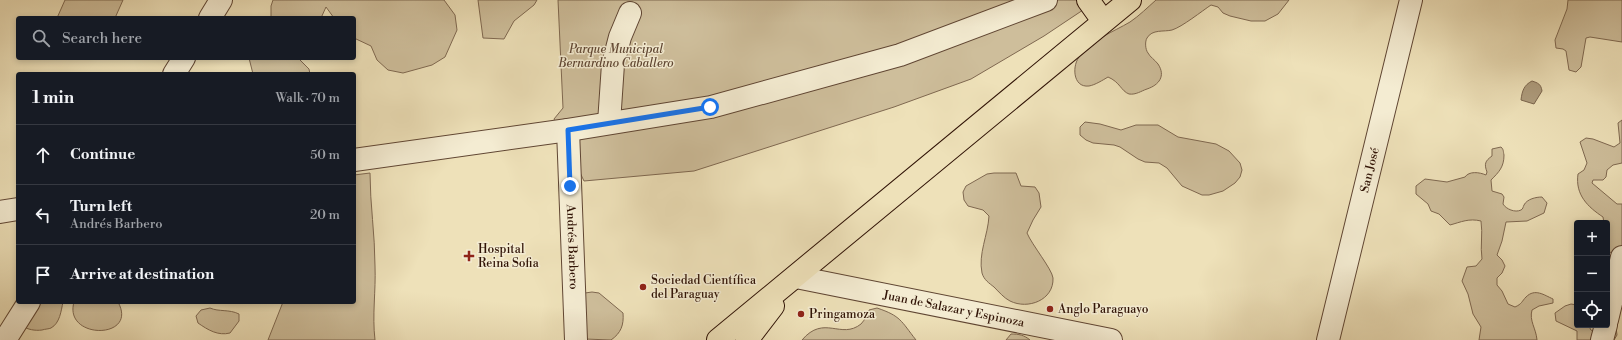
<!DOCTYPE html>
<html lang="en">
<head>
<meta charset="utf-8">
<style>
  body { margin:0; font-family:"Libre Bodoni",serif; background:#20242c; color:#f1f3f6 }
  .controls { position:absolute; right:12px; bottom:12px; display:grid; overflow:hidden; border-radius:4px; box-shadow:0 2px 6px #0003 }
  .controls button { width:36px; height:36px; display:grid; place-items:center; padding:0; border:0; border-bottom:1px solid #363941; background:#171b24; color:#f1f3f6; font:20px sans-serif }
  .stop { position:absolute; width:12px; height:12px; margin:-9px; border:3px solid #1a73e8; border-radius:50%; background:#fff }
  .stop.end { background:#1a73e8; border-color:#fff; box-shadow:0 1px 4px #0008 }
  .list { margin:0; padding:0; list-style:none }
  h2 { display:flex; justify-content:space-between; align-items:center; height:52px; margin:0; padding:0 16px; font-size:17px }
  h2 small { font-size:13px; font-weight:400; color:#9ea1a6 }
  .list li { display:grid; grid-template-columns:26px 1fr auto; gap:12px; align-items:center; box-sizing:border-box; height:60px; padding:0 16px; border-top:1px solid #363941 }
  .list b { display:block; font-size:15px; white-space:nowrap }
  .list p { margin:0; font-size:13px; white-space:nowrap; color:#9ea1a6 }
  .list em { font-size:13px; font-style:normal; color:#9ea1a6 }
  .icon { flex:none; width:22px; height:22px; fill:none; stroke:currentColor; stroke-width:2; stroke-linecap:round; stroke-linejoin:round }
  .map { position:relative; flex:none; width:1622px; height:340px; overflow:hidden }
  .search { position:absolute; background:#171b24; box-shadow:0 2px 6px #0003; left:16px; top:16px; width:340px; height:44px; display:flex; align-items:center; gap:10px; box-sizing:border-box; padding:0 14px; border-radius:4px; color:#9ea1a6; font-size:15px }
  .panel { position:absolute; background:#171b24; box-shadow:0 2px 6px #0003; left:16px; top:72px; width:340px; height:232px; border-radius:4px }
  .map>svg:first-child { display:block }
</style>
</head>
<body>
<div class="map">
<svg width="1622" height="340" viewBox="0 0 1622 340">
  <rect width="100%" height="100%" fill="#eee1b9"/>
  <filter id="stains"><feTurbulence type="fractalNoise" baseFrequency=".005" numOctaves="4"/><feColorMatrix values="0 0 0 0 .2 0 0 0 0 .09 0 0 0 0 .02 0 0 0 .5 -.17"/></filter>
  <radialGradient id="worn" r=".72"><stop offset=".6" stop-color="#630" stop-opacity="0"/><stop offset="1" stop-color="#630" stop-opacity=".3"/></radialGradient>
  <path fill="#cebe9b" stroke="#7f6850" d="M65,0H123L115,18H57Z
    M273,0H444L455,15L457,30L445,57L432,65L403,73L388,70L377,60L371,46L354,38V18H334L326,7L321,18H271V6Z
    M478,0H537L534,5L514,21L504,39L483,38Z
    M558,0H1098L1044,36L971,79L894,107L694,171L584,181L554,119L563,108Z
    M1156,0H1289L1278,14L1265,21H1251L1230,16L1223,13L1218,7L1211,5C1202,11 1182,27 1172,30C1164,32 1152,29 1147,38C1145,41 1145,49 1148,53C1150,57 1155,60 1158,64C1166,76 1159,85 1147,89C1141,91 1136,95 1129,94C1121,91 1120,82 1108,77C1103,80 1095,85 1089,86C1072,88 1072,64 1080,56C1093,39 1113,32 1130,22C1139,16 1148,7 1156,0Z
    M1568,0H1622V42L1590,37L1586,38L1581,67L1576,72L1569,70L1566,51L1563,49L1556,48L1555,40L1567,9Z
    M249,58H298L309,69L310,74H253Z
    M1622,120V163L1613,165L1607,170L1606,177L1603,180H1593L1592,183L1617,204H1622V257L1618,253L1607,252V223H1604L1603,217C1588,207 1575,195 1578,174L1584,170L1587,163L1580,142L1586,138L1593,139L1614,147L1620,143L1618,123Z
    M1085,122L1100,124L1121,130L1136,125H1158L1178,137L1216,144L1229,151L1240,163L1242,170L1240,177L1235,183L1223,191L1209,195H1202L1182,186L1167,168L1159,163L1145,162L1138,159L1120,147L1114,145L1093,143L1086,140L1080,135V127Z
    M1501,147C1504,150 1503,151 1504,155C1504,167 1499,172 1491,180L1492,191L1502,194L1504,197L1503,204C1506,209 1515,213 1521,210C1523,209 1523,207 1524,205C1527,199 1536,197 1542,197L1547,203L1544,213L1527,221L1506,222L1502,241L1497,255L1502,260L1505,266L1502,273L1497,278V285L1502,291L1508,304L1515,307C1522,304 1522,301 1526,297C1535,288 1544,295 1553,299V303L1539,306L1532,310C1529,321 1536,328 1537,340H1479L1481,327L1473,314L1468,294L1462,281L1467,267L1476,266L1482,259C1480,246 1483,234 1481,221C1469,218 1461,222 1450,225L1439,214L1431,211L1428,204L1416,194V186L1425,179L1447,182L1465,177C1469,171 1479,172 1486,175L1487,172C1484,164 1485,161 1492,156V149Z
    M370,173C370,204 375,235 375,266C376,291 372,315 375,340H268L283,302H354V175Z
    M994,173H1016L1021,186L1035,187L1039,193L1041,207L1033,220L1027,233C1032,245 1052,269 1053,278C1054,300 1028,310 1010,301C1004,298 999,292 994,287C989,283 984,280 982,273C978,254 988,235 989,216L983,210L968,206L964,200L963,192L966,186L987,174Z
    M592,292L599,293L623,313C624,325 621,333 611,340L585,339V293Z
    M18,302H63C61,311 60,323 51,328C49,329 45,329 42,330C28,332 13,324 11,310Z
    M74,302H118C139,340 63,340 74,302Z
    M1571,304L1577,305V325H1591L1590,329L1596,334L1616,327L1617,335L1614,340H1577V331L1556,321L1555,313L1565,306Z
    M210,308C219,312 229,309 239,314V321L230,333C218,336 208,330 198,323L196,316L201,310Z
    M877,308C901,316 901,321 916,340H802C824,314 841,340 861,324C865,320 867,314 869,310Z
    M1011,334C1019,334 1024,335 1030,340H1006Z"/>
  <path fill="#ad9b7c" stroke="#7b654d" d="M1532,81C1538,83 1541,84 1542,91L1534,104L1521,100C1522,91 1524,85 1532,81Z"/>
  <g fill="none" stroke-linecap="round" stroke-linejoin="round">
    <defs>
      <g id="minor">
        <path d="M210,18L221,0"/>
        <path d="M174,74L184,58"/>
        <path d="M609,123L613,64L620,37L630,13"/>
        <path id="s1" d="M568,130L576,340"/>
        <path d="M354,160L568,130L711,107L900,55L1046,0"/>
        <path d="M0,212L18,209"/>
        <path id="s2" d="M796,277L1111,340"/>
        <path d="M1607,320L1622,257"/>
        <path d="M5,340L29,302"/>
        <path id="s3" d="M1328,340L1411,0"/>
        <path d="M1602,340L1606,325"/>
      </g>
      <path id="highway" d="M1088,0L1103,21
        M718,340L1130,0
        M747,340L773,306"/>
    </defs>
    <use href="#minor" stroke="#604633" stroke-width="24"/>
    <use href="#highway" stroke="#301306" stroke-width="24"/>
    <use href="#minor" stroke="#f4ecd2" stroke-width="22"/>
    <use href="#highway" stroke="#eee1b9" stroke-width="22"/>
  </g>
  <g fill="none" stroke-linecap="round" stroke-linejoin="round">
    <path stroke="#1a73e8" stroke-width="5" d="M570,186L568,130L710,107"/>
  </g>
  <g fill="#8f2418" stroke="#f4ecd2" stroke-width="1.5">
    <path d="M467 250h4v4h4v4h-4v4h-4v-4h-4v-4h4z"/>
    <circle cx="643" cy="287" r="4"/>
    <circle cx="1050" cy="309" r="4"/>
    <circle cx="801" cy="314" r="4"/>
  </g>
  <g text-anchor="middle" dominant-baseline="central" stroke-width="3" stroke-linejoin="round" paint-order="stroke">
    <g font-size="12" font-style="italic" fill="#5f4633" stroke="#f4ecd2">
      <text x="616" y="49">Parque Municipal<tspan x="616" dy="14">Bernardino Caballero</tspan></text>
    </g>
    <g font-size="12" fill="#301306" stroke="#f4ecd2">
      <text stroke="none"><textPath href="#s3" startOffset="175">San José</textPath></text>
      <text stroke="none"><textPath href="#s1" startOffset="117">Andrés Barbero</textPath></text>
      <text stroke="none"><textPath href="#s2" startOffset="161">Juan de Salazar y Espinoza</textPath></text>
    </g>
    <g font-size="12" fill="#301306" stroke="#f4ecd2" text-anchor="start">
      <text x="478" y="249">Hospital<tspan x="478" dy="14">Reina Sofia</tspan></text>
      <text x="651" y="280">Sociedad Científica<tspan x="651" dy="14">del Paraguay</tspan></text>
      <text x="1058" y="309">Anglo Paraguayo</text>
      <text x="809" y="314">Pringamoza</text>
    </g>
  </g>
  <rect width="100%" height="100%" filter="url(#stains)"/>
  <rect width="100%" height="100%" fill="url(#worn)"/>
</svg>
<div class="controls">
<button>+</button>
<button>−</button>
<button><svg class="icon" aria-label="locate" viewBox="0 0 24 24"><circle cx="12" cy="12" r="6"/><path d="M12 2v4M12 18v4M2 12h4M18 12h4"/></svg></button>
</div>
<div class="stop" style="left:710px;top:107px"></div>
<div class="stop end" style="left:570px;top:186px"></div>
<div class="search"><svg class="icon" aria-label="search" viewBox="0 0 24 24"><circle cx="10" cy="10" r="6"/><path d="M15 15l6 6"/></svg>Search here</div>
<section class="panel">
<h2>1 min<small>Walk · 70 m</small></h2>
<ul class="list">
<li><svg class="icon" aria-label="ahead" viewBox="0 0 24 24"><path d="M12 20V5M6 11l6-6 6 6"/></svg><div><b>Continue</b></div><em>50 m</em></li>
<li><svg class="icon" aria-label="left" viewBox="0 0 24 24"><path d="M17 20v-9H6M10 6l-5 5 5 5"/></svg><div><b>Turn left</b><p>Andrés Barbero</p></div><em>20 m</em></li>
<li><svg class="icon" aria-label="arrive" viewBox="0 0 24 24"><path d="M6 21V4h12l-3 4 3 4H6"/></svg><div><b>Arrive at destination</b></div></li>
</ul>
</section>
</div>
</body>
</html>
